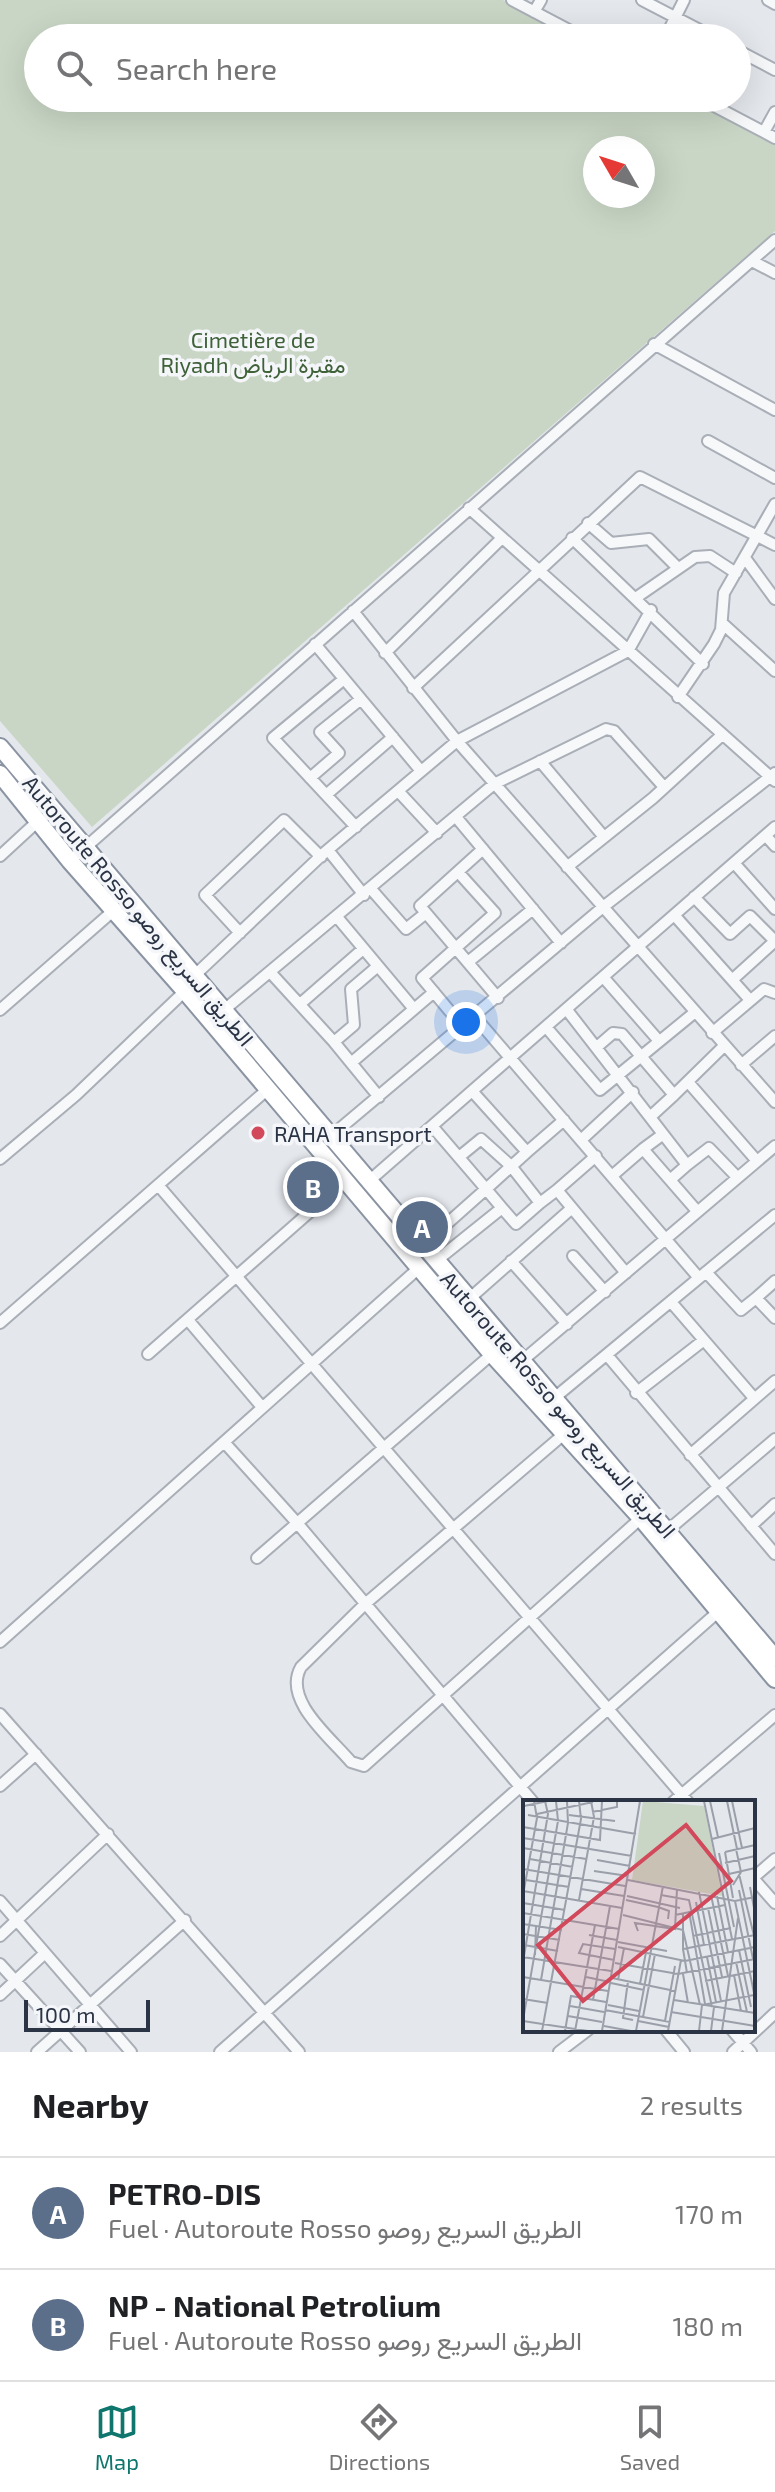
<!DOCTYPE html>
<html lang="en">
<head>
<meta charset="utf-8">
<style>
  body { margin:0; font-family:"Exo 2",Vazirmatn,sans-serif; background:#f6f6f6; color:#202124 }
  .compass { position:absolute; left:583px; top:136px; width:72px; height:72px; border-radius:50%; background:#fff; box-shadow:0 8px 32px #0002; rotate:309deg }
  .scale { position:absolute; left:24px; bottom:20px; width:126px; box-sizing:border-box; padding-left:8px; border:4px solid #2b3445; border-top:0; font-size:22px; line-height:28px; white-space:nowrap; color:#2b3445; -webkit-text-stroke:6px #f4f6f9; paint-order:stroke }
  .you { position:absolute; left:466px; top:1022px; width:28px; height:28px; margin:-20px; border:6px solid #fff; border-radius:50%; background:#1a73e8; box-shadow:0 0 0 12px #1a73e833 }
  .badge { display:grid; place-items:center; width:52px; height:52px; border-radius:50%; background:#0f766e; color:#fff; font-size:26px; font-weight:700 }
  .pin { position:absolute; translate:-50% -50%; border:4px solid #fff; box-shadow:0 2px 8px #0006 }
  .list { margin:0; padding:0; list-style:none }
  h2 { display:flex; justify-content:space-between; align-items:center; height:104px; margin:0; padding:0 32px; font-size:34px }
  h2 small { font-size:26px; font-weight:400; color:#757577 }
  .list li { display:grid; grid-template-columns:52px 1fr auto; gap:24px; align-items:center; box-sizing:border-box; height:112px; padding:0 32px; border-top:2px solid #e0e0e0 }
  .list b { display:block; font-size:30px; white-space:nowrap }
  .list p { margin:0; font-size:26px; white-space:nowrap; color:#757577 }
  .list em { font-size:26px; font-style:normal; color:#757577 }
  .icon { flex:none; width:44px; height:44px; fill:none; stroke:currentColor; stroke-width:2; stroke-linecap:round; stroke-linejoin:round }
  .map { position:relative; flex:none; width:775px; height:2052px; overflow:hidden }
  .search { position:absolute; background:#fff; box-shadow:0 8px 32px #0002; left:24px; right:24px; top:24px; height:88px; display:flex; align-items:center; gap:20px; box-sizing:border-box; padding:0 28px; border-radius:44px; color:#757577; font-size:30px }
  .sheet { height:328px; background:#fff }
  nav { display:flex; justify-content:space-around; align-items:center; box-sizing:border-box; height:112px; border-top:2px solid #e0e0e0; background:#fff; font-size:22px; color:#757577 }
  nav a { display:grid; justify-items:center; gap:4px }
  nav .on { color:#0f766e }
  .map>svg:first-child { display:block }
</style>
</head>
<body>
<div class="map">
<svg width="775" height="2052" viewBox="0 0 775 2052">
  <rect width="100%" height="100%" fill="#e4e7ec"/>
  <path fill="#c9d6c5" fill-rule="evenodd" d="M0,0H503L575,38H38V98H688L775,144V231L92,827L0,721ZM595,148H643V196H595Z"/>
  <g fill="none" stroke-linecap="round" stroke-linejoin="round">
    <defs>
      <path id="minor" d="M512,0L584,38
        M642,0L715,38
        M768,0L775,4
        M534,12L541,0
        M665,38L684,0
        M737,50L775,70
        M699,98L775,138
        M764,132L775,112
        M752,261L775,273
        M654,344L775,410
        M708,441L775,478
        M469,508L775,781
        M588,523L611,543L649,539L678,568
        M572,538L703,664
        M745,558L775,599
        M637,597L695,557L710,556L736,573
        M353,611L457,741L775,1102
        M722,623L775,671
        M315,644L421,771
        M385,653L502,538
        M344,679L273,738L356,827
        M413,688L640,477L775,545
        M678,697L714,644L721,630L724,593L775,504
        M540,761L604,837
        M310,778L339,753L320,732L361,699
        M398,791L437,833
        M326,795L393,737
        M456,817L561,943
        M766,836L775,846
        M328,850L364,895
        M0,856L38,821
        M70,861L775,240
        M735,864L775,909
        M567,867L653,798L722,735
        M458,872L495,913L422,978L463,1027
        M371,889L406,929L426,913L420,906L483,849
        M694,897L730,934L750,916L775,941
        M426,913L498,998
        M675,916L750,1000
        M337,917L414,1009
        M240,933L205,895L284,820L321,857
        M468,962L533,909
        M378,966L351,989L354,1025L334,1042L379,1097
        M270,972L334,1042
        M194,976L324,853L457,741L628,651L651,610
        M604,978L659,1041
        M732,980L775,941
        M300,1004L363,949
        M0,1010L113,911
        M224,1010L494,784L606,729L614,731L664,787
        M567,1010L687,1165L670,1180L697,1211
        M475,1017L699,1278
        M546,1027L600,1090L694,1013
        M712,1033L764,989L775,993
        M598,1046L613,1033L622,1034L674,1095L724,1046
        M351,1063L434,992
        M741,1065L775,1036
        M688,1082L757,1161
        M650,1117L674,1095
        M564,1120L527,1152L472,1091L775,827
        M432,1126L486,1189L527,1152
        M662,1135L643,1149L670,1180
        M331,1136L603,907L775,773
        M581,1140L633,1092
        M596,1156L557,1190L626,1273
        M459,1157L481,1139L511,1166L540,1203L557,1190
        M0,1159L76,1095L185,991
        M687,1165L709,1148L737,1177
        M613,1175L643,1149
        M369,1181L472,1091
        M158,1185L688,1802
        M502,1208L516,1224L540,1203
        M423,1245L486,1189L502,1208L436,1261
        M573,1256L605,1292
        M511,1261L567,1324
        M706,1272L741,1310L756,1298L775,1318
        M756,1298L775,1281
        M469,1299L572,1208
        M671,1302L754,1398
        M188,1320L262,1407
        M0,1323L268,1089
        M148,1354L346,1180
        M607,1355L775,1554
        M522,1361L775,1146
        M636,1393L704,1340
        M553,1399L775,1215
        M564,1434L365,1604L301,1667C282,1700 331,1738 351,1762L364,1766L641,1518
        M224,1442L298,1524L533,1802
        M690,1455L775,1381
        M751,1526L775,1504
        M667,1531L775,1439
        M257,1558L492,1354
        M0,1642L420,1267
        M0,1714L299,2052
        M0,1786L36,1754
        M673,1802L775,1715
        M753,1878L775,1903
        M753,1878L775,1859
        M0,1901L131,2052
        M0,1936L108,1834
        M0,1964L80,2052
        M0,1995L45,1953
        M666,2030L684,2052
        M732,2030L751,2052
        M37,2052L185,1920
        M220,2052L719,1611
        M559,2052L588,2030
        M733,2052L775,2013"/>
      <path id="highway" d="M0,747L775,1658
        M0,774L70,861L185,991L492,1354L641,1518L775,1679"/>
    </defs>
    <use href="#minor" stroke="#a9aeb7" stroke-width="14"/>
    <use href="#highway" stroke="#8b94a3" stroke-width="20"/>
    <use href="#minor" stroke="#f7f8fa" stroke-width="10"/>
    <use href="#highway" stroke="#fff" stroke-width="16"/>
  </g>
  <circle fill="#d1495b" stroke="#f4f6f9" stroke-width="3" cx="258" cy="1133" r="8"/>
  <g text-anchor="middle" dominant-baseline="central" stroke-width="7" stroke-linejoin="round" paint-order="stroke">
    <g font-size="22" fill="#3f6138" stroke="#f4f6f9">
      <text x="253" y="339">Cimetière de<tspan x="253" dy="25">Riyadh مقبرة الرياض</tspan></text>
    </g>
    <g font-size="22" fill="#2b3445" stroke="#f4f6f9">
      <text transform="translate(139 910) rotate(50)">Autoroute Rosso الطريق السريع روصو</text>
      <text transform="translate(559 1404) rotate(49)">Autoroute Rosso الطريق السريع روصو</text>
    </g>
    <g font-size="22" fill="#2b3445" stroke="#f4f6f9" text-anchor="start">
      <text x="274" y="1133">RAHA Transport</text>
    </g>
  </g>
  <g transform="translate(523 1800)">
    <rect width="232" height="232" fill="#e4e7ec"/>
    <path d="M120,1L181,6L199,96L109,80Z" fill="#c9d6c5"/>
    <path fill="none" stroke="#9a9fa9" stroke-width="2" d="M160,1H205M181,1L209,139M187,1L195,37M204,1L214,49M209,1L219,48M1,6L25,1M69,12L94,7V1M14,14L70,2M5,15L113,34M46,15L92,21M0,27L77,40L79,1M0,31V1M0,38L109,56M189,39L232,28M0,48L63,59M202,52L210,98M202,52L232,45M196,53L211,127M7,59L50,67M74,60L107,66M202,63L232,56M0,69L102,86M71,71L105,76M206,74L232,68M216,74L232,140M3,80L46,87M105,80L212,101L232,97M210,85L218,72L213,49M227,87L232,113M58,89L101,96M216,90L230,159M0,91L99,108M176,92L198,201M0,95L14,18L11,1M138,95L166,100L189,207M188,95L205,176M104,96L157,108M194,96L205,152M56,100L71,17L68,1M103,100L135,107L146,111L145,119M212,101L232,198M173,102L181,145M0,103L42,110M185,108L199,177M166,111L182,204M0,113L96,129M160,114V149L232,135M100,115L160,130L177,205M152,115L202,105M0,124L39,130M115,131L112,123L152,129L154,89M0,134L37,140M66,135L94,140M170,136L208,128M95,142L144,151M1,145L35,151M95,147L162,161L232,147M160,149L164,173M216,150L228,207M12,155L13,126M0,157L88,171M184,157L193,202M91,160L56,153L60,144L92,149M0,162L25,14L22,1M213,162L224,212M92,163L155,174L232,159M160,174L165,203M211,175L218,211M0,177L85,191M63,177L87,182M89,178L152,191M18,180L45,23L44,1M95,180L101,148M105,181L100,218L110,220M182,181L232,171M88,183L121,190M117,184L123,152M0,199L25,203M70,200L87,106M151,200L232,213M85,205L116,211M47,206L81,212M82,210L147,222M148,212L232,226M45,216L79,222M120,217L132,154M0,220L35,21L33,1M0,221L65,231M115,221L146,227M142,221L152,166M81,226L108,231M19,231L58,19L56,1M42,231L48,196L83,202M52,231L72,125M79,231L117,1M113,231L140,86M145,231L158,160M176,231L179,205L231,195M188,231L191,207M199,231L215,118"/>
    <path fill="#d1495b" fill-opacity="0.15" stroke="#d1495b" stroke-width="4" d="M163,25L208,81L60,201L15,145Z"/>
    <rect width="232" height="232" fill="none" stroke="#2b3445" stroke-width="4"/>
  </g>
</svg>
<svg class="compass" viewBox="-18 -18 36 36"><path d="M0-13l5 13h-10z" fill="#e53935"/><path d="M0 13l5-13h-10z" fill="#757577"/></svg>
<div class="scale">100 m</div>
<div class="you"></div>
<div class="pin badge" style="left:422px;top:1227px;background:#5c6f8a">A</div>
<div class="pin badge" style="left:313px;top:1187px;background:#5c6f8a">B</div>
<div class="search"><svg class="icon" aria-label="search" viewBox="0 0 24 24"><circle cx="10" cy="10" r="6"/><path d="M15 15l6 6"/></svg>Search here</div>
</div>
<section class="sheet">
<h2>Nearby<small>2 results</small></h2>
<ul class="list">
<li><span class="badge" style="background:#5c6f8a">A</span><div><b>PETRO-DIS</b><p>Fuel · Autoroute Rosso الطريق السريع روصو</p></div><em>170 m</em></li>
<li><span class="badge" style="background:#5c6f8a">B</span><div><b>NP - National Petrolium</b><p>Fuel · Autoroute Rosso الطريق السريع روصو</p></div><em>180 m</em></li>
</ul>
</section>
<nav>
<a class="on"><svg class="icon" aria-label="map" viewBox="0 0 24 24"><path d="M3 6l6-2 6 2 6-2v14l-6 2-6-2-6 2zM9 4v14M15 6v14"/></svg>Map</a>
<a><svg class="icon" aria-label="directions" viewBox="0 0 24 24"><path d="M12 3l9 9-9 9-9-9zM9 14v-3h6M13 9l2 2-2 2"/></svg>Directions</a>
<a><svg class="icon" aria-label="saved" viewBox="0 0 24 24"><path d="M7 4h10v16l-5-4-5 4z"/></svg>Saved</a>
</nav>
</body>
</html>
